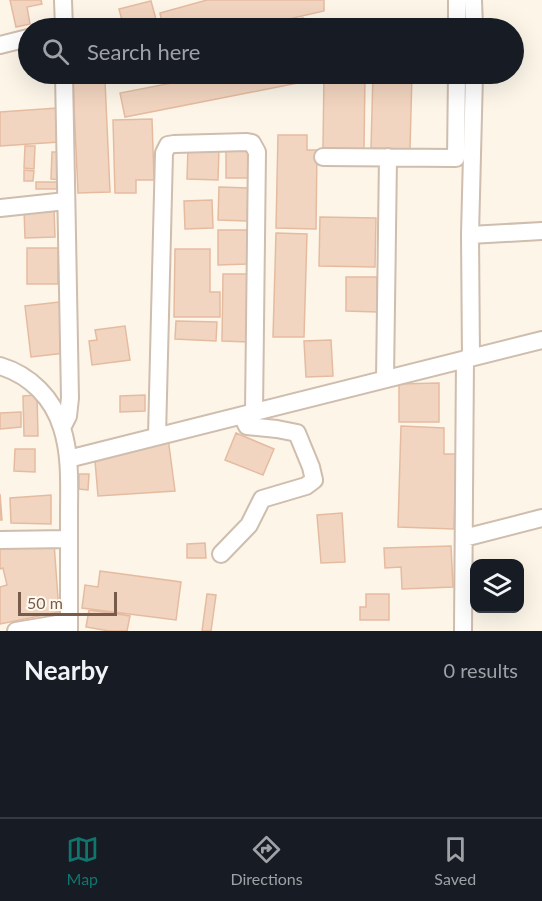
<!DOCTYPE html>
<html lang="en">
<head>
<meta charset="utf-8">
<style>
  body { margin:0; font-family:Lato,sans-serif; background:#20242c; color:#f1f3f6 }
  .controls { position:absolute; right:18px; bottom:18px; display:grid; overflow:hidden; border-radius:12px; box-shadow:0 6px 24px #0002 }
  .controls button { width:54px; height:54px; display:grid; place-items:center; padding:0; border:0; border-bottom:2px solid #363941; background:#171b24; color:#f1f3f6; font:30px sans-serif }
  .scale { position:absolute; left:18px; bottom:15px; width:99px; box-sizing:border-box; padding-left:6px; border:3px solid #775c4c; border-top:0; font-size:16px; line-height:21px; white-space:nowrap; color:#775c4c; -webkit-text-stroke:4px #fff9ef; paint-order:stroke }
  .list { margin:0; padding:0; list-style:none }
  h2 { display:flex; justify-content:space-between; align-items:center; height:78px; margin:0; padding:0 24px; font-size:26px }
  h2 small { font-size:20px; font-weight:400; color:#9ea1a6 }
  .icon { flex:none; width:33px; height:33px; fill:none; stroke:currentColor; stroke-width:2; stroke-linecap:round; stroke-linejoin:round }
  .map { position:relative; flex:none; width:542px; height:631px; overflow:hidden }
  .search { position:absolute; background:#171b24; box-shadow:0 6px 24px #0002; left:18px; right:18px; top:18px; height:66px; display:flex; align-items:center; gap:15px; box-sizing:border-box; padding:0 21px; border-radius:33px; color:#9ea1a6; font-size:22px }
  .sheet { height:186px; background:#171b24 }
  nav { display:flex; justify-content:space-around; align-items:center; box-sizing:border-box; height:84px; border-top:2px solid #363941; background:#171b24; font-size:16px; color:#9ea1a6 }
  nav a { display:grid; justify-items:center; gap:3px }
  nav .on { color:#0f766e }
  .map>svg:first-child { display:block }
</style>
</head>
<body>
<div class="map">
<svg width="542" height="631" viewBox="0 0 542 631">
  <rect width="100%" height="100%" fill="#fcf5e8"/>
  <path fill="#f2d5c0" stroke="#e5bba0" stroke-width="1.5" d="M10,0H41L42,4L27,7L30,24L16,27Z
    M207,0H324V11L250,28H163L160,13Z
    M151,1L157,23L133,28H124L119,9Z
    M303,18L305,28H256Z
    M218,74H296L298,83L125,117L120,93Z
    M324,74H365L364,149L323,148Z
    M373,74H412L410,149L371,148Z
    M105,81L110,192L78,193L73,83Z
    M57,108L59,142L0,146V112Z
    M152,119L154,180H136V193H115L113,120Z
    M278,135H307V150H317L316,229L276,228Z
    M25,146H35L34,169L24,168Z
    M188,149H219L218,180L187,179Z
    M226,149H251V178H226Z
    M52,152H62L61,180L51,179Z
    M24,170L34,171L33,181H24Z
    M36,182H57V189H36Z
    M219,187L248,188L247,221L218,220Z
    M212,200L213,228L185,229L184,201Z
    M54,208L55,237L25,238L24,209Z
    M320,217L376,218L375,267L319,266Z
    M218,230H247V264L218,265Z
    M276,233L307,234L304,337H273Z
    M27,248H58V284H27Z
    M175,249H210V292H220V317H174Z
    M223,274H249L248,342L222,341Z
    M346,277H377V312L346,311Z
    M59,302L65,353L31,357L25,306Z
    M176,321L217,322L216,341L175,339Z
    M125,326L130,360L92,365L89,341L97,340L95,330Z
    M331,340L333,376L306,377L304,341Z
    M439,383V422H399V384Z
    M37,395L38,436H24L23,396Z
    M145,395V411L120,412V396Z
    M21,412V427L0,429V413Z
    M401,426L444,428V454H456L454,529L398,527Z
    M236,433L274,449L263,475L225,460Z
    M168,438L175,491L98,496L95,461Z
    M15,449H35V472L14,471Z
    M79,474H89L88,490L79,489Z
    M0,494L2,520H0Z
    M51,495V524L11,523L10,498Z
    M342,513L345,562L321,563L317,515Z
    M54,543L59,612L0,624V587L7,585L3,568L0,569V549Z
    M205,543L206,558H187V544Z
    M451,546L453,587L402,589L401,567L385,568L384,548Z
    M100,571L181,582L176,620L82,608L85,585L98,587Z
    M207,594L216,595L211,631H202Z
    M366,594H389V620H360V607H366Z
    M89,610L130,616L127,631H109L86,627Z"/>
  <g fill="none" stroke-linecap="round" stroke-linejoin="round">
    <defs>
      <path id="minor" d="M63,0L64,28
        M473,0L474,28
        M457,28V0
        M0,45L28,38
        M323,157L456,158L457,74
        M0,208L66,201
        M470,235L542,231
        M471,358L470,235L474,74
        M0,366C30,375 53,398 62,428C71,456 69,487 69,515C69,554 69,592 69,631
        M385,379L388,157
        M62,428L68,416L70,398L64,74
        M157,436L164,153L168,145L174,144L247,142L252,143L257,152L254,412
        M68,459L542,340
        M464,538L542,518
        M0,540L69,539
        M221,554L249,525L262,499L306,486L314,480L311,467L297,433L277,429L247,426L242,416
        M16,631L69,622
        M463,631L465,359"/>
    </defs>
    <use href="#minor" stroke="#cfbdae" stroke-width="20"/>
    <use href="#minor" stroke="#fff" stroke-width="16"/>
  </g>
</svg>
<div class="controls">
<button><svg class="icon" aria-label="layers" viewBox="0 0 24 24"><path d="M12 4l9 5-9 5-9-5zM3 14l9 5 9-5"/></svg></button>
</div>
<div class="scale">50 m</div>
<div class="search"><svg class="icon" aria-label="search" viewBox="0 0 24 24"><circle cx="10" cy="10" r="6"/><path d="M15 15l6 6"/></svg>Search here</div>
</div>
<section class="sheet">
<h2>Nearby<small>0 results</small></h2>
<ul class="list">
</ul>
</section>
<nav>
<a class="on"><svg class="icon" aria-label="map" viewBox="0 0 24 24"><path d="M3 6l6-2 6 2 6-2v14l-6 2-6-2-6 2zM9 4v14M15 6v14"/></svg>Map</a>
<a><svg class="icon" aria-label="directions" viewBox="0 0 24 24"><path d="M12 3l9 9-9 9-9-9zM9 14v-3h6M13 9l2 2-2 2"/></svg>Directions</a>
<a><svg class="icon" aria-label="saved" viewBox="0 0 24 24"><path d="M7 4h10v16l-5-4-5 4z"/></svg>Saved</a>
</nav>
</body>
</html>
